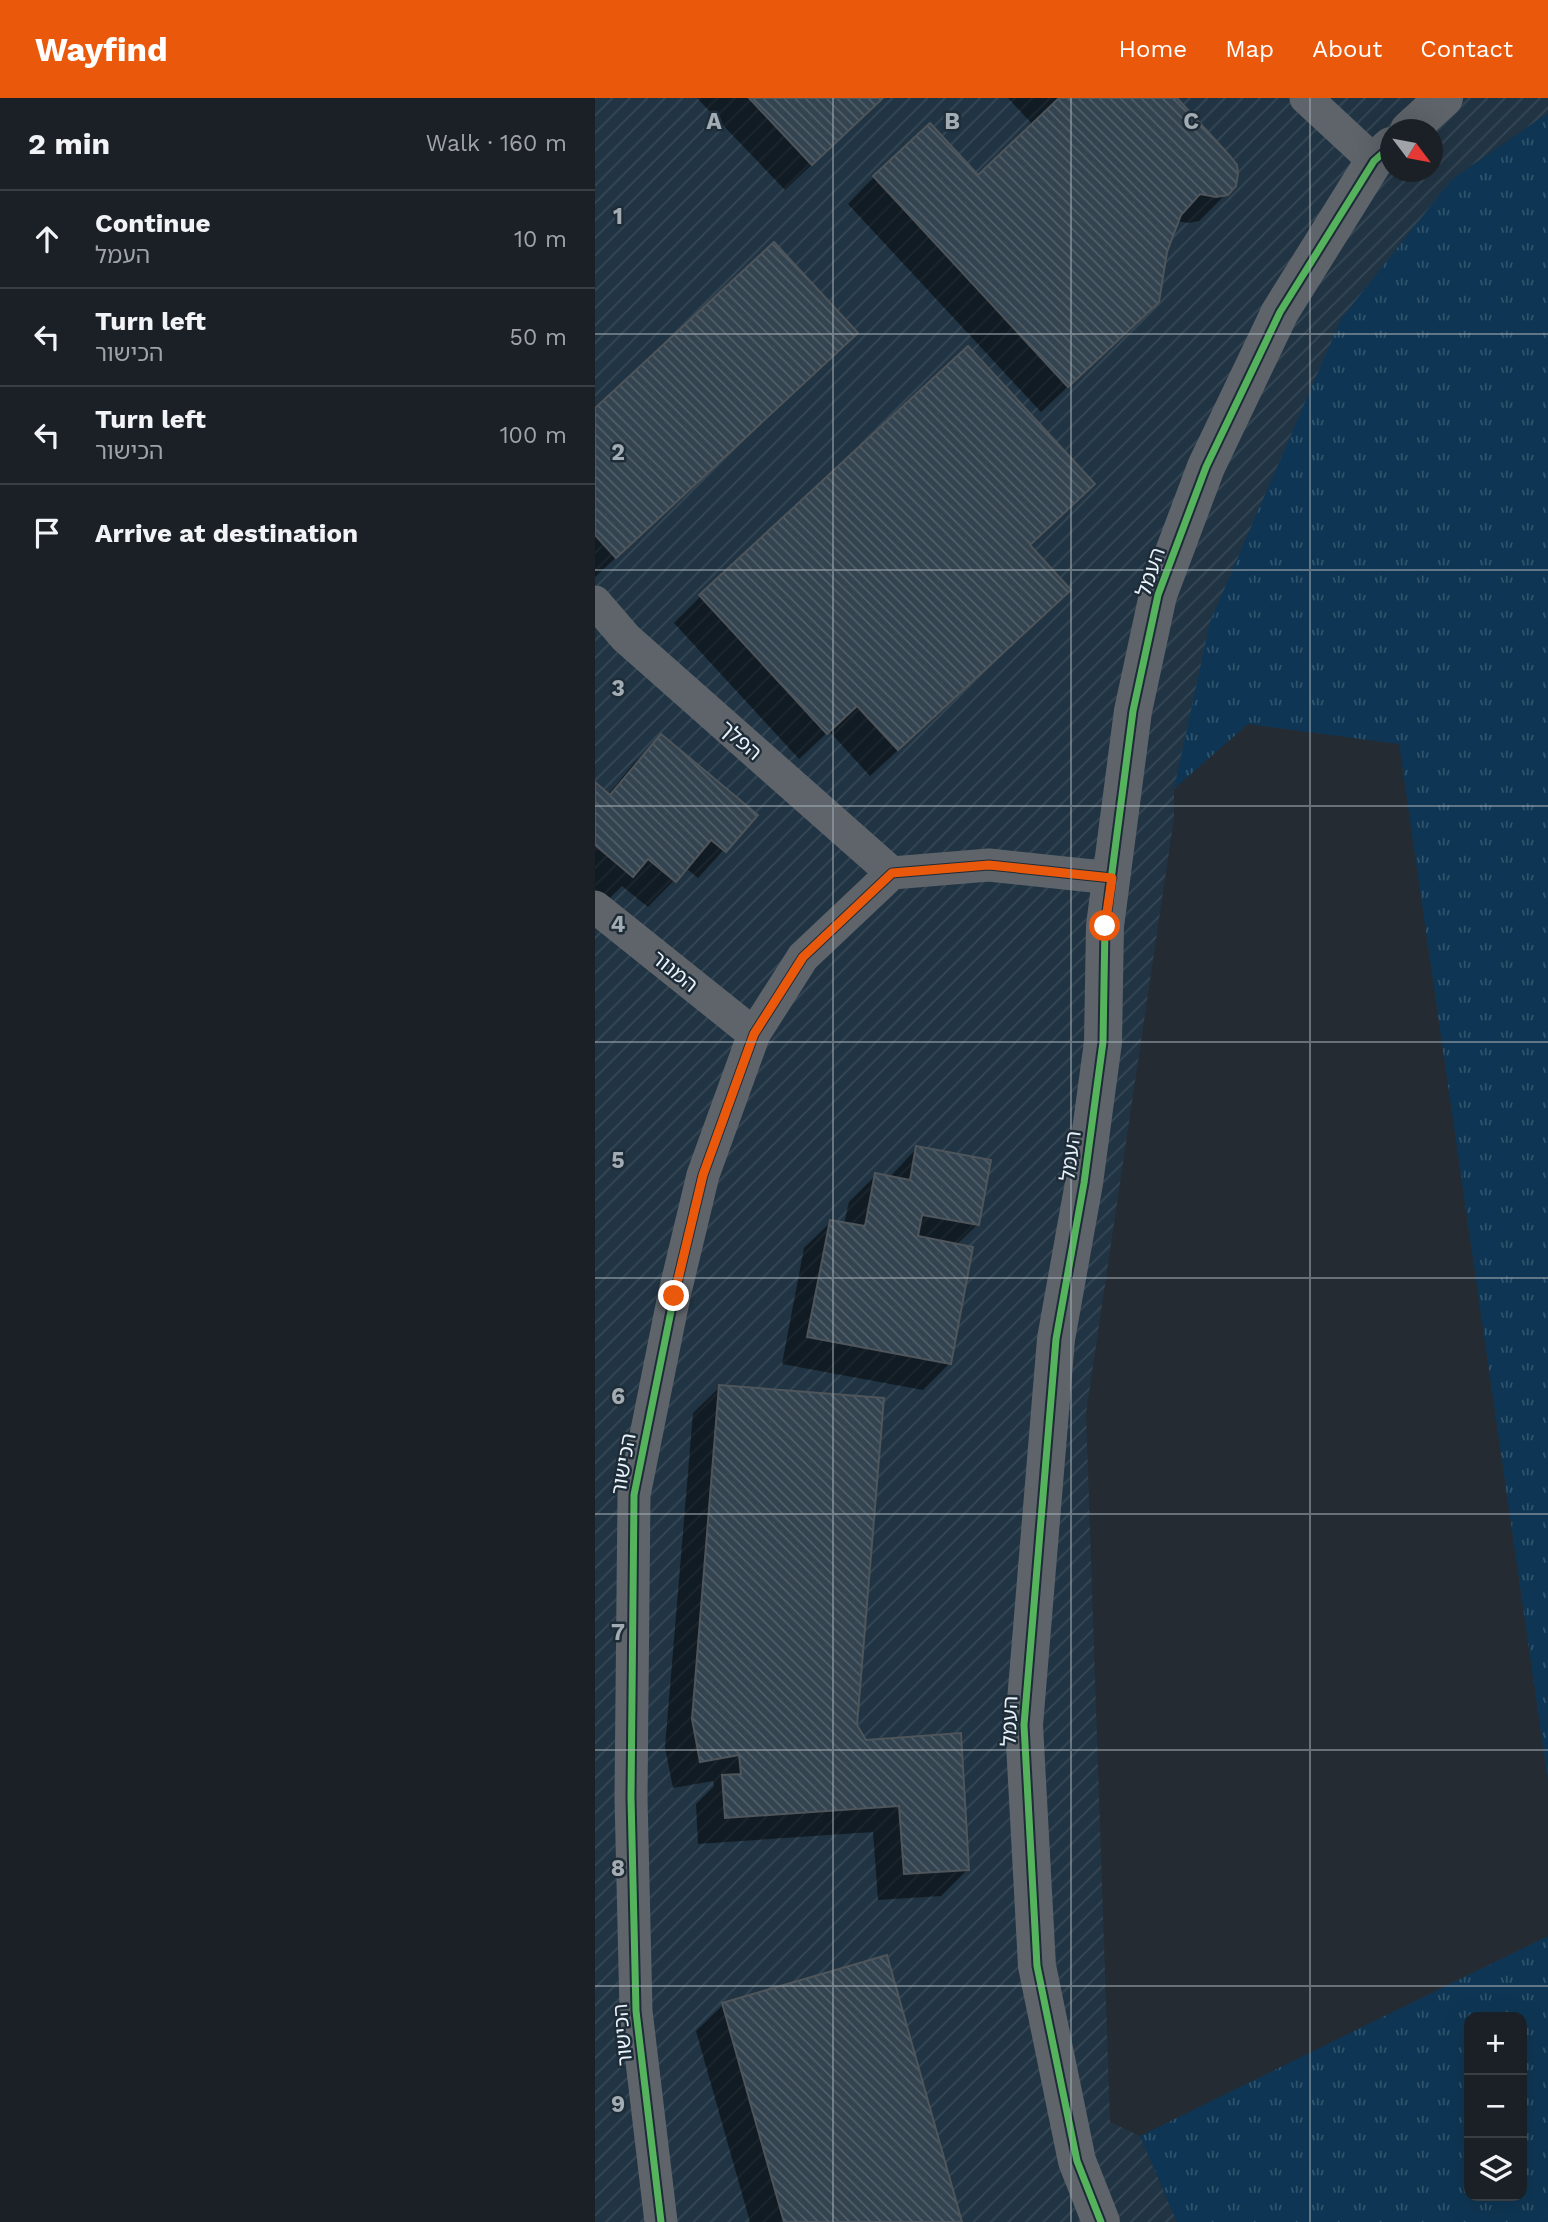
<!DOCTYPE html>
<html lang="en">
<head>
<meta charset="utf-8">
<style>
  body { margin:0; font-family:"Work Sans","Noto Sans Hebrew",sans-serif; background:#24282e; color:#f1f3f6 }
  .controls { position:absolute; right:21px; bottom:21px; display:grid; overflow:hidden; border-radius:14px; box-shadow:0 7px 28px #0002 }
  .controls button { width:63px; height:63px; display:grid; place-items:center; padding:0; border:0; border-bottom:2px solid #393e43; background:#1b2026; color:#f1f3f6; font:35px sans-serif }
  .compass { position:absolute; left:785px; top:21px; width:63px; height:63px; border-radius:50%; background:#1b2026; box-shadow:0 7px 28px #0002; rotate:122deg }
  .stop { position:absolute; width:21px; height:21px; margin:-16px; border:5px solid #ea580c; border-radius:50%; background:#fff }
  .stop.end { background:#ea580c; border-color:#fff; box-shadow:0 2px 7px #0008 }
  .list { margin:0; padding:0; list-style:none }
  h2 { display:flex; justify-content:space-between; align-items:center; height:91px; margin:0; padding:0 28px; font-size:30px }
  h2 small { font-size:23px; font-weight:400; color:#a0a3a7 }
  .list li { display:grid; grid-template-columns:46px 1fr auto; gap:21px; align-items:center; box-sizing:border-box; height:98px; padding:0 28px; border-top:2px solid #393e43 }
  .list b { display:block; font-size:26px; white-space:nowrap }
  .list p { margin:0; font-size:23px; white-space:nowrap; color:#a0a3a7 }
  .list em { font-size:23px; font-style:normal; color:#a0a3a7 }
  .icon { flex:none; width:38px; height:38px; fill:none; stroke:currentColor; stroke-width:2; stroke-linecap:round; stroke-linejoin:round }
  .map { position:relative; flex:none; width:953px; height:2124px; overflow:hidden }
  header { display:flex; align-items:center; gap:42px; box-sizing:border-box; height:98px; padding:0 35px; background:#ea580c; color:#fff }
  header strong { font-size:33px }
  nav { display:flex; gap:38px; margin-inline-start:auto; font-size:24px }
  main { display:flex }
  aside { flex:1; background:#1b2026 }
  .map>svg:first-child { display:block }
</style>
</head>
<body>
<header>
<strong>Wayfind</strong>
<nav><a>Home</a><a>Map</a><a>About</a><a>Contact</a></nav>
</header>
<main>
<aside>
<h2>2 min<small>Walk · 160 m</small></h2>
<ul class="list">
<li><svg class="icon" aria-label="ahead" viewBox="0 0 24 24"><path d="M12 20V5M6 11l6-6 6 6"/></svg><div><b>Continue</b><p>העמל</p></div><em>10 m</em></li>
<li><svg class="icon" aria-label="left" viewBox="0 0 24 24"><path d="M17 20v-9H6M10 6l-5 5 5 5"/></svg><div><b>Turn left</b><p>הכישור</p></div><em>50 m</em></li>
<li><svg class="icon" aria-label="left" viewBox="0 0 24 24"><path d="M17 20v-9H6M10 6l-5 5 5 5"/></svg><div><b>Turn left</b><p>הכישור</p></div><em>100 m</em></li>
<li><svg class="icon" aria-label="arrive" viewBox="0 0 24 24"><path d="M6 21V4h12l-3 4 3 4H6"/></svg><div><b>Arrive at destination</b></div></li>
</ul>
</aside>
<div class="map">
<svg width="953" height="2124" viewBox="0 0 953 2124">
  <defs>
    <pattern id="industrial-furrows" width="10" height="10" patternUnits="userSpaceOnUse" patternTransform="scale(1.75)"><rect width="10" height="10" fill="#213443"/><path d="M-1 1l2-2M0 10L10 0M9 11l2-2" fill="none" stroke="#364856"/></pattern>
    <pattern id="grass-tufts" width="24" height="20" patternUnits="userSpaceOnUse" patternTransform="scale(1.75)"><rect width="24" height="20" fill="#0e3654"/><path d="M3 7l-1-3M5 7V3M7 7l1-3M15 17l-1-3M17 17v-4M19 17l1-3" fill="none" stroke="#31546d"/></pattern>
    <pattern id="building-back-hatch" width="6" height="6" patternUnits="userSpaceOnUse" patternTransform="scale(1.75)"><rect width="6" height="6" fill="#33434f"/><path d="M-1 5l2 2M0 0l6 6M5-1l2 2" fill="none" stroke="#515f69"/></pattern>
  </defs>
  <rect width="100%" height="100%" fill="#242b32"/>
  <path fill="url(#industrial-furrows)" fill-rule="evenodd" d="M0,0H953V15L857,81L579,691V720L491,1315L515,2024L545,2038L582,2124H0ZM796,32H838V74H796Z"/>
  <path fill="url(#grass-tufts)" fill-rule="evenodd" d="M953,15V1683L804,646L653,626L579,691L615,524L746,221L857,81Z
    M953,1838V2124H582L545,2038ZM874,1919H927V2098H874Z"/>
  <path fill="#0007" d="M102,0H287L190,92Z
    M413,0H578L631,96L604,123L593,125L582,123L570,153L563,203L446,314L253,106L279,79L383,80L439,28Z
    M234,261L0,479V312Z
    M433,448L447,519L275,678L234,633L204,661L79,525L106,498Z
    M66,639L160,717L103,780L91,770L53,809L27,788L10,805L0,796V686L13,697L39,665Z
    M322,1050L382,1127L361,1147L355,1265L328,1292L187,1266L209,1150L236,1124L249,1126L254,1104L281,1077L294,1080Z
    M125,1289L260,1628L270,1644L373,1771L346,1798L283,1802L278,1734L103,1746L101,1706L119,1688L118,1683L78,1690L70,1649L98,1315Z
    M128,1907L365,2124H155L101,1933Z"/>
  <path fill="url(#building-back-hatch)" stroke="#4e555b" stroke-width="2" d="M154,0H288L217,67Z
    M464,0H582L634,57L642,67L643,76L641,88L633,97L621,99L605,96L586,117L572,154L564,204L473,289L278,78L335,25L383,77Z
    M179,144L263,235L21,460L0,437V310Z
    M373,248L500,386L435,447L476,492L303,652L262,608L232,636L104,497Z
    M66,636L163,717L131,754L116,742L81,784L53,761L38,779L0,747V684L15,697Z
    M321,1048L396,1062L384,1127L327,1117L323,1138L378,1149L356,1266L212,1239L235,1122L270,1128L280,1075L315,1082Z
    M124,1287L289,1300L262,1627L271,1642L366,1635L374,1772L309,1776L304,1708L130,1720L127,1677L146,1676L144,1657L105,1664L97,1621Z
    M292,1857L367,2124H189L127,1905Z"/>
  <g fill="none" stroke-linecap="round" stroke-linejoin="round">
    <path stroke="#5e646a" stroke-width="33" d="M711,0L779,63
      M0,504L31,540L297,775
      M0,809L159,936
      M66,2124L41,1913L36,1699L39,1397L79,1198L108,1077L159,936L208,859L297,775L394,767L517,780"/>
    <path stroke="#5e646a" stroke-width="38" d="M814,32L849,0
      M506,2124L482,2063L442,1868L429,1627L461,1241L489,1085L508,944L510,828L538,613L563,497L611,369L685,214L779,63L796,48"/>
    <defs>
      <path id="cycleway" d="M66,2124L41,1913L36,1699L39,1397L79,1198L108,1077L159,936L208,859L297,775L394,767L517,780
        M506,2124L482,2063L442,1868L429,1627L461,1241L489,1085L508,944L510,828L538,613L563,497L611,369L685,214L779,63L796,48"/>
    </defs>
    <use href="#cycleway" stroke="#1e2c38" stroke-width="11"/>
    <use href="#cycleway" stroke="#56b35d" stroke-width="7"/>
  </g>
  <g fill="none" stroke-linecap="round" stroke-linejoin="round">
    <path stroke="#ea580c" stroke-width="9" d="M79,1198L108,1077L159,936L208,859L297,775L394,767L517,780L510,828"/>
  </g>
  <path fill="none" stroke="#a3acb3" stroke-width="2" stroke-opacity="0.55" d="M238,0V2124M476,0V2124M715,0V2124M0,236H953M0,472H953M0,708H953M0,944H953M0,1180H953M0,1416H953M0,1652H953M0,1888H953"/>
  <g text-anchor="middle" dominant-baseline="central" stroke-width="5" stroke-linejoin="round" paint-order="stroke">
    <g font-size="21" fill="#e8f1f9" stroke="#1e2c38">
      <text transform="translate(555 474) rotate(-71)">העמל</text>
      <text transform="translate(146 642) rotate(41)">הפלך</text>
      <text transform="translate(80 873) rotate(39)">המנור</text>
      <text transform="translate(475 1058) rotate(-82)">העמל</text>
      <text transform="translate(28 1366) rotate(-80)">הכישור</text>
      <text transform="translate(414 1623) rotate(-88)">העמל</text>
      <text transform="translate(27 1937) rotate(-95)">הכישור</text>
    </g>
  </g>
  <g font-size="23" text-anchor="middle" font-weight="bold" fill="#a3acb3" stroke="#1e2c38" stroke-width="5" stroke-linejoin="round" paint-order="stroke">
    <text x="119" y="31">A</text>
    <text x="357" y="31">B</text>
    <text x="596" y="31">C</text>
    <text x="23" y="126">1</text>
    <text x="23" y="362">2</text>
    <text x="23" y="598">3</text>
    <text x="23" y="834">4</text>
    <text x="23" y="1070">5</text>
    <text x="23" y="1306">6</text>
    <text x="23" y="1542">7</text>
    <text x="23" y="1778">8</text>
    <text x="23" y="2014">9</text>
  </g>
</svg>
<div class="controls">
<button>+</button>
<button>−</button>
<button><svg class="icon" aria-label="layers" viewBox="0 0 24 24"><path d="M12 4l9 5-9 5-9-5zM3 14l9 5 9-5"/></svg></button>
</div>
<svg class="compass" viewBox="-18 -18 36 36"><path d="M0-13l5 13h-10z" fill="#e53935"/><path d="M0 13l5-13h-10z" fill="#a0a3a7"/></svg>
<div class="stop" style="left:510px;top:828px"></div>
<div class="stop end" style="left:79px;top:1198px"></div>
</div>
</main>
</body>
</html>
